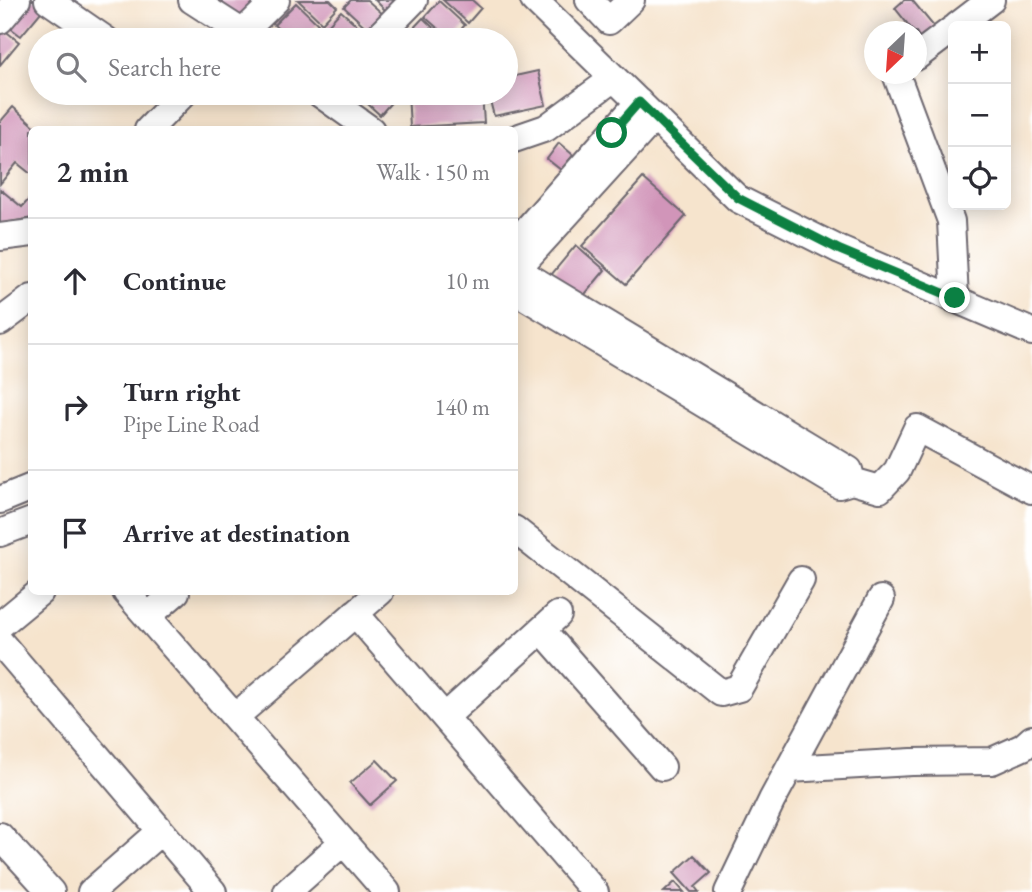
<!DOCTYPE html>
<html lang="en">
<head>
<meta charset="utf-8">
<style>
  body { margin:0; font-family:"EB Garamond",serif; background:#f2f2f3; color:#2b2b33 }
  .controls { position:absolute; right:21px; top:21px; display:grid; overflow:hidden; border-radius:10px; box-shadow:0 4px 18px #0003 }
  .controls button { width:63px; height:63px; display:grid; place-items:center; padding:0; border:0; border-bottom:2px solid #e1e1e2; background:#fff; color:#2b2b33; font:35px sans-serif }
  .compass { position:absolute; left:864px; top:21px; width:63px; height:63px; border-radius:50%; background:#fff; box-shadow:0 4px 18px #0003; rotate:205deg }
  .stop { position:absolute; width:21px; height:21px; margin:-16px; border:5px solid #0b8043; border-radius:50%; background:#fff }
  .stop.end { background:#0b8043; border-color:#fff; box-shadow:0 2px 7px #0008 }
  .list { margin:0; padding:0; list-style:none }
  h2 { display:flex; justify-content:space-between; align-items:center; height:91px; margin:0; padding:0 28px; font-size:30px }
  h2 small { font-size:23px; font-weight:400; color:#7c7c81 }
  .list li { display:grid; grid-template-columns:46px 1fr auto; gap:21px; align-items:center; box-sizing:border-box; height:126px; padding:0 28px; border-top:2px solid #e1e1e2 }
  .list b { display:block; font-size:26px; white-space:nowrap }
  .list p { margin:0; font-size:23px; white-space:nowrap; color:#7c7c81 }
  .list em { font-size:23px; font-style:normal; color:#7c7c81 }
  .icon { flex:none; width:38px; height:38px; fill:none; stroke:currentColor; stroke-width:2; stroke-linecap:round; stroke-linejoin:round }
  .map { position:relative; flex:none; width:1032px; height:892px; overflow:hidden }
  .search { position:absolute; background:#fff; box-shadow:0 4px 18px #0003; left:28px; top:28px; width:490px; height:77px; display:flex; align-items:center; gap:18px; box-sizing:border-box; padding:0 24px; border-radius:38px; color:#7c7c81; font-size:26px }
  .panel { position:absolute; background:#fff; box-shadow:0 4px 18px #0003; left:28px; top:126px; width:490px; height:469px; border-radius:10px }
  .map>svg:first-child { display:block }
</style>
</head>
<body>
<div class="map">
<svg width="1032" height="892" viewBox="0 0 1032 892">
  <rect width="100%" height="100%" fill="#fff"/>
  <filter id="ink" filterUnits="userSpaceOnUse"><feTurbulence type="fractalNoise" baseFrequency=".0143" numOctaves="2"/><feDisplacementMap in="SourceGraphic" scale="14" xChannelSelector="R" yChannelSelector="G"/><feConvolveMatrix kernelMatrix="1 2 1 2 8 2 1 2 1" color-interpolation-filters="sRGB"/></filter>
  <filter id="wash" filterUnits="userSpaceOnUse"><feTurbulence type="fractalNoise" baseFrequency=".00686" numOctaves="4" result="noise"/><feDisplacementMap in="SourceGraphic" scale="28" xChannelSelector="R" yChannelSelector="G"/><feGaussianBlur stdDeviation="1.57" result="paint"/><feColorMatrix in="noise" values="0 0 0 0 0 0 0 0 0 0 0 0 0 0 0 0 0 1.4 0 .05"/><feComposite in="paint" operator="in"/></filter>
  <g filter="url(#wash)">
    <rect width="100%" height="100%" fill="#f6e4cd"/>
    <g id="blocks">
      <path fill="#d195b9" d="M25,0H37L45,7L21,36L5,24Z
        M218,0H258L240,22L216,3Z
        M298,0H330L337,7L322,23Z
        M351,0H367L384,15L370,31L344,7Z
        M375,0H400L388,13Z
        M443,0H472L481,8L468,23Z
        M904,0H912L935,28L921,40L916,32H914L895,8Z
        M439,1L465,25L451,40L425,17Z
        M296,3L318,24L303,40H291L274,25Z
        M341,11L366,33L360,40H343L327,26Z
        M423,18L446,40H413L407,35Z
        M3,29L19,42L0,65V32Z
        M538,71L546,105L494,116L488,93H506V78Z
        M356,93H389L395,98L380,115Z
        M408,93H482L484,123L410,127Z
        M13,107L39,130H32V175L17,163L0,184V122Z
        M559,143L573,155L561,170L547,159Z
        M643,178L686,216L626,284L582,246Z
        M0,189L22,207L32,196V218L0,224Z
        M576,245L605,270L581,299L551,275Z
        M377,760L397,781L370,805L350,783Z
        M694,855L711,873L695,887L699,892H691L674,873Z
        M675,882L684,892H664Z"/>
    </g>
  </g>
  <g filter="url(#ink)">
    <use href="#blocks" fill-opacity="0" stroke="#6c666e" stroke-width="2"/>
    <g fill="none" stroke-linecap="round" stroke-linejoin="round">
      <defs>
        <path id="minor" d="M48,0L106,40
          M192,0L254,40
          M534,0L738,199L840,250L1032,332
          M589,0L609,21L631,0
          M0,20L17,0
          M957,26L991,0
          M235,40L276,0
          M375,40L414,0
          M916,57L953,29
          M896,74L951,221L955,298
          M319,93L371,130
          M148,130L184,93
          M514,139L546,128L614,78
          M0,237L32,233
          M514,244L639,102
          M514,268L849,470L852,481L839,485L514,290
          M517,269L655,117
          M0,322L32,298
          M852,481L880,489L897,471L917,428L1032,490
          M0,500L32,487
          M514,529L721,693L739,688L801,580
          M0,533L32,521
          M126,592L387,892
          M355,613L595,892
          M148,616L176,592
          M0,625L40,592
          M542,630L662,767
          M0,642L213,892
          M446,716L558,615
          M235,717L380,592
          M789,769L912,762L992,761L1023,747L1032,739
          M0,836L51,892
          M91,892L161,831
          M287,892L343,842
          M728,892L772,800L881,599"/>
      </defs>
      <use href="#minor" stroke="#6c666e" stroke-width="30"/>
      <use href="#minor" stroke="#fff" stroke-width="26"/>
    </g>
  </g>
  <g fill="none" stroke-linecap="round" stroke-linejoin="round" filter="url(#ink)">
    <path stroke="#0b8043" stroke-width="9" d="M612,133L639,102L738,198L840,250L955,298"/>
  </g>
</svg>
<div class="controls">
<button>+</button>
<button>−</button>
<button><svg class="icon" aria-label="locate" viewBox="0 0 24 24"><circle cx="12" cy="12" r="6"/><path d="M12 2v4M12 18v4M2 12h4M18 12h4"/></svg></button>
</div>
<svg class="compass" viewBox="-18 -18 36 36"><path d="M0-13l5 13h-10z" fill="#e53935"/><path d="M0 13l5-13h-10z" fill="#7c7c81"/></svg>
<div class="stop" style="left:612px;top:133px"></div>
<div class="stop end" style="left:955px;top:298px"></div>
<div class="search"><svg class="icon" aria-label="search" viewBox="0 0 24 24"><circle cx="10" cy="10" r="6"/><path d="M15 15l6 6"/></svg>Search here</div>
<section class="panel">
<h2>2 min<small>Walk · 150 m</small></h2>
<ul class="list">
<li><svg class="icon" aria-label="ahead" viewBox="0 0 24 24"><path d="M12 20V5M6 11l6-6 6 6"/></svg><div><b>Continue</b></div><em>10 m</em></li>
<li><svg class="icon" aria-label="right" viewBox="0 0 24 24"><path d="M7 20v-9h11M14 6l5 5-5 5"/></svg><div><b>Turn right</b><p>Pipe Line Road</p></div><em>140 m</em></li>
<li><svg class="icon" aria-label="arrive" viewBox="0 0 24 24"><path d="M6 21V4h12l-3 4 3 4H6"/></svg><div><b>Arrive at destination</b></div></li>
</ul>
</section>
</div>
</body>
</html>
